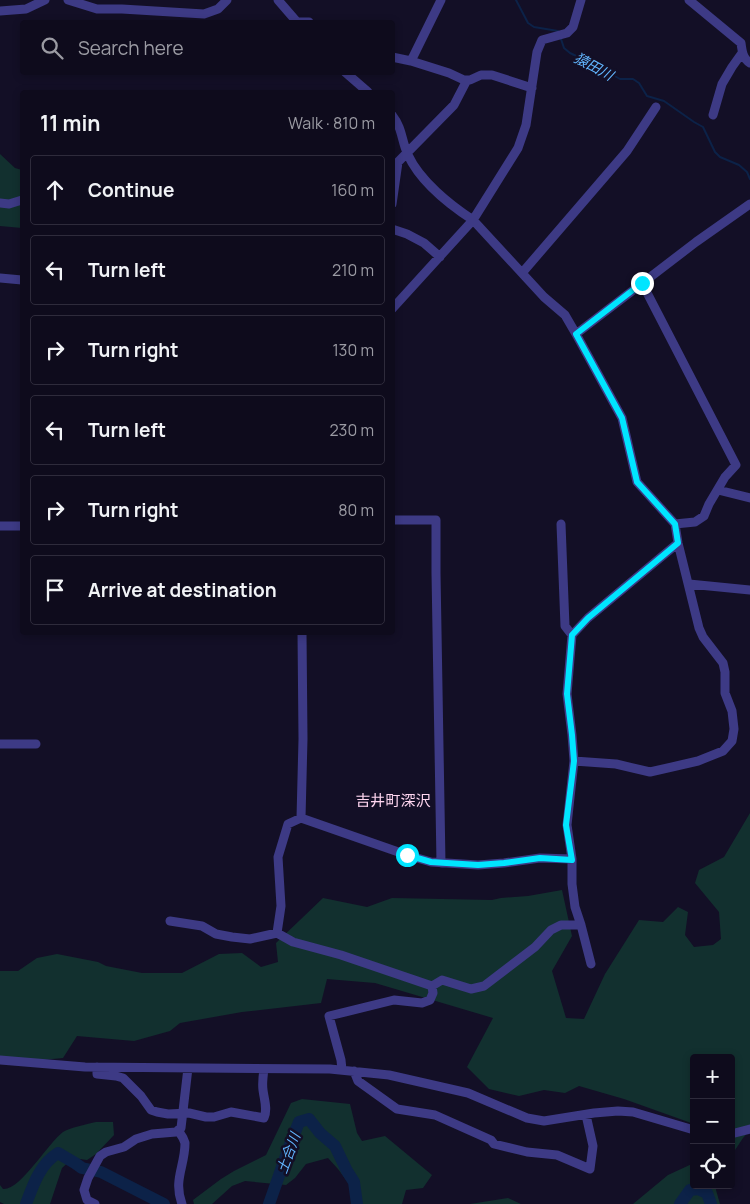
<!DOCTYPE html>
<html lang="en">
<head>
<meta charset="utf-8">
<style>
  body { margin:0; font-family:Manrope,"Noto Sans JP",sans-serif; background:#171425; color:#f1f3f6 }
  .controls { position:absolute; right:15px; bottom:15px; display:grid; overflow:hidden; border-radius:5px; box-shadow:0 2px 8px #0003 }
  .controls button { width:45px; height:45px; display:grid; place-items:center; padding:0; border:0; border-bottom:1px solid #2e2b3b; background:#0e0b1c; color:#f1f3f6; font:25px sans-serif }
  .stop { position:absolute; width:15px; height:15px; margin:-11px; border:4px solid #00e5ff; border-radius:50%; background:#fff }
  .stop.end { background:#00e5ff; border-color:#fff; box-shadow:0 1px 5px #0008 }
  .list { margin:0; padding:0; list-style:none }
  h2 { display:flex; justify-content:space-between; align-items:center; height:65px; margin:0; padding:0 20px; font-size:21px }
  h2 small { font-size:16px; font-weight:400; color:#9b9ba3 }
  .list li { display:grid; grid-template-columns:32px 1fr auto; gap:15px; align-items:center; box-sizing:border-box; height:70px; margin:0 10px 10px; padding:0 10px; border:1px solid #2e2b3b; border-radius:5px }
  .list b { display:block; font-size:19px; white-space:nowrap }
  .list em { font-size:16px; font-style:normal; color:#9b9ba3 }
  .icon { flex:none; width:28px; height:28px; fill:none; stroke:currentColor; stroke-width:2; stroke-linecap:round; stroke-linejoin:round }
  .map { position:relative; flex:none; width:750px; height:1204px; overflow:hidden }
  .search { position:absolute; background:#0e0b1c; box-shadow:0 2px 8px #0003; left:20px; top:20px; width:375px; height:55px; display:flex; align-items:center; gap:12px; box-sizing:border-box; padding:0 18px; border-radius:5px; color:#9b9ba3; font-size:19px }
  .panel { position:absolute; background:#0e0b1c; box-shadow:0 2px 8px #0003; left:20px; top:90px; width:375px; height:545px; border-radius:5px }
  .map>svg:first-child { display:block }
</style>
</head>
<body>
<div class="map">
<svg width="750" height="1204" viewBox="0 0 750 1204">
  <rect width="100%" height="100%" fill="#130f26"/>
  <path fill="#12302f" d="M0,154L15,168L22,170V228L0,226Z
    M750,813V1130L743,1138L731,1156V1058H694V1124L624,1099L579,1086L565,1093L544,1090L519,1096L489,1089L467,1067L493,1018L375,983L327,979L321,1003L242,1012L180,1023L170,1031L134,1041L77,1036L63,1058L0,1064V971H18L37,958L57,954L98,962L106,966L142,973H182L219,954L242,953L261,967L278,962L276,943L323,898L367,907L392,898L492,900L501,898L528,896L562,890L572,936L552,971L566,1018L584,1019L605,974L639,920L663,922L678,907L688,912L685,935L694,947L713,945L721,939L719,912L695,883L699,870L724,857Z
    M302,1099L350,1104L357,1133L362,1141L385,1136L432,1175L423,1188L406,1190L402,1204H352V1188L338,1169L328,1158L306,1164L295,1178L286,1185L245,1181L232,1186L212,1204H194L193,1200L221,1179L234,1171L266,1155L291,1103Z
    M96,1122H113L114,1135L96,1154L87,1160L73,1158L62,1168L50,1204H4L0,1202V1185L3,1189C20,1191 48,1143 63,1132C69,1128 88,1124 96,1122Z
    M694,1163V1185H717L716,1190L720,1204H633L668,1175Z
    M508,1198L521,1204H470Z"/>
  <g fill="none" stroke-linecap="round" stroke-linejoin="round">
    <path stroke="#0c2248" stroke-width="2" d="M516,0L528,23L534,27L558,31V32
      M561,39L564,48L570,53L599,67L620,79H633L639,83L647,96L664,101L694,122L703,127L715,152L720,157L739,165L747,172L750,179"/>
    <path stroke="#0c2248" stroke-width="12" d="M26,1204C33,1185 40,1164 58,1153L75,1163L82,1168L101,1172L164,1204
      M269,1204L288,1150L299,1122L309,1119L320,1133L335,1146L347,1171L354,1182L357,1204
      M680,1204L690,1190L698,1189L707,1193L711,1204"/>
    <path stroke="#3d3a85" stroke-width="9" d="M68,0L97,9H122L204,14L218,9L227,0
      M278,0L297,22
      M689,0L741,43C742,51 743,59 750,63
      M0,11L26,9L45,0
      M296,22H309
      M392,57L411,61L449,73L464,80H470L481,75H492L532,88
      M411,61L441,0
      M345,72L368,92
      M392,115C403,129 401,140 408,155C420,181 450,205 473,220L544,297L565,315L576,334L622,418L637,482L675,524L678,543L699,628L703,637L723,663L725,672V693L732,711L734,729L732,741L723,751L698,761L650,772L616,764L574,761
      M713,115L722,84L732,67L742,53
      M0,203L9,204L22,200
      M392,204L398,162L454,105L467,80
      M392,229L407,234L424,243L440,257
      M522,273L627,151L656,107
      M0,278L22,280
      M642,283L736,465L725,477L709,504L704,516L695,522L675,524
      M392,309L473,220L518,148L526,125L537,52L542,40L567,33L573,27L581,0
      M576,334L696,242L750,204
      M718,490L750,498
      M392,520H436V573L441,863
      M561,524L565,626L572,635
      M0,526H22
      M689,584L750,590
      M0,744H36
      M301,818L303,739L302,632
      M170,921L202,926L216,934L232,937L250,939L277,933L293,942L341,955L432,986L442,980L471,989L484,986L535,947L551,930L561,925H581L575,907L572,884V859L567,825L574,761L572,735L567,694L572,635L588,618L678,543
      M581,925L591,964
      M277,933L281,906L278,857L288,824L301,818L407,855L431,862L478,865L504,863L540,858L572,859
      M0,1060L85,1067L330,1069L389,1075L468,1093L527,1118L544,1121L594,1113L618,1111L633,1112L694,1130
      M97,1067V1074L116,1076L123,1078L141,1096L151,1110L157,1112L168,1114L189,1113L206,1117H214L231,1112L264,1118C268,1109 264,1099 263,1090C262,1083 263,1076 264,1069
      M342,1070L341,1060L329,1016L394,1000L422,1003L430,1000L433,993L432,986
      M354,1071L358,1081L397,1109L435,1115L491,1140L494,1144L527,1152L557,1155L590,1169L593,1146L586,1115
      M178,1130L183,1138L185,1143C185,1166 173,1180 182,1204
      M731,1134L750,1129
      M95,1204L87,1200L84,1190L88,1178L100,1156L106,1152L124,1147L136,1139L152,1134L176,1132L181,1128L188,1068"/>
  </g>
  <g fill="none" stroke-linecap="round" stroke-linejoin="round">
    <path stroke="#00e5ff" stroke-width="6" d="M407,855L431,862L478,865L504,863L540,858L572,860L566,825L574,761L572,735L567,694L572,635L588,618L678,543L675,524L637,482L622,418L576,334L642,283"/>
  </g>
  <g text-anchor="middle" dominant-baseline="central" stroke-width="5" stroke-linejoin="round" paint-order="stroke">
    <g font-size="14" font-style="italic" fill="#62b6ff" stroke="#130f26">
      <text transform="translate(594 66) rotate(28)">猿田川</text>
      <text transform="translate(288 1153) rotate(-70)">土合川</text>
    </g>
    <g font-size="15" fill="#ffd6f0" stroke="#130f26">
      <text x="393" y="800">吉井町深沢</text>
    </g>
  </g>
</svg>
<div class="controls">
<button>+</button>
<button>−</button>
<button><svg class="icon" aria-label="locate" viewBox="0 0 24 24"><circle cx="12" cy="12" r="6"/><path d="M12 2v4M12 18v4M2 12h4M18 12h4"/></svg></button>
</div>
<div class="stop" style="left:407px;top:855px"></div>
<div class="stop end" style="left:642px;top:283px"></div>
<div class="search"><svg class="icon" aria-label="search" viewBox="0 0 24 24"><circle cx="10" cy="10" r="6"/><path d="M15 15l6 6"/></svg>Search here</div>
<section class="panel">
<h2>11 min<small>Walk · 810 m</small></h2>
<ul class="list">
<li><svg class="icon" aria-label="ahead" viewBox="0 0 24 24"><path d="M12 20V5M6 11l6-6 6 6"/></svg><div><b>Continue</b></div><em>160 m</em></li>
<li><svg class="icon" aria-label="left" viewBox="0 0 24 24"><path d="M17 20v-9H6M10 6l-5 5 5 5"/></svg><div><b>Turn left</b></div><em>210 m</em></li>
<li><svg class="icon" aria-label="right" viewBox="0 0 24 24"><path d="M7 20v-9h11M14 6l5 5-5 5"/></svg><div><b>Turn right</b></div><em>130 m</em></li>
<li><svg class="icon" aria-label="left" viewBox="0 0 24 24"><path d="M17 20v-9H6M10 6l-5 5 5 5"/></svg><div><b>Turn left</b></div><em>230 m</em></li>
<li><svg class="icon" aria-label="right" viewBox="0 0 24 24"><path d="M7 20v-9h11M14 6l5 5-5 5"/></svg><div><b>Turn right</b></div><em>80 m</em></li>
<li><svg class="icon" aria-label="arrive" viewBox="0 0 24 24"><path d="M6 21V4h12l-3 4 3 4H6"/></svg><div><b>Arrive at destination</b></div></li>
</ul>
</section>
</div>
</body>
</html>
